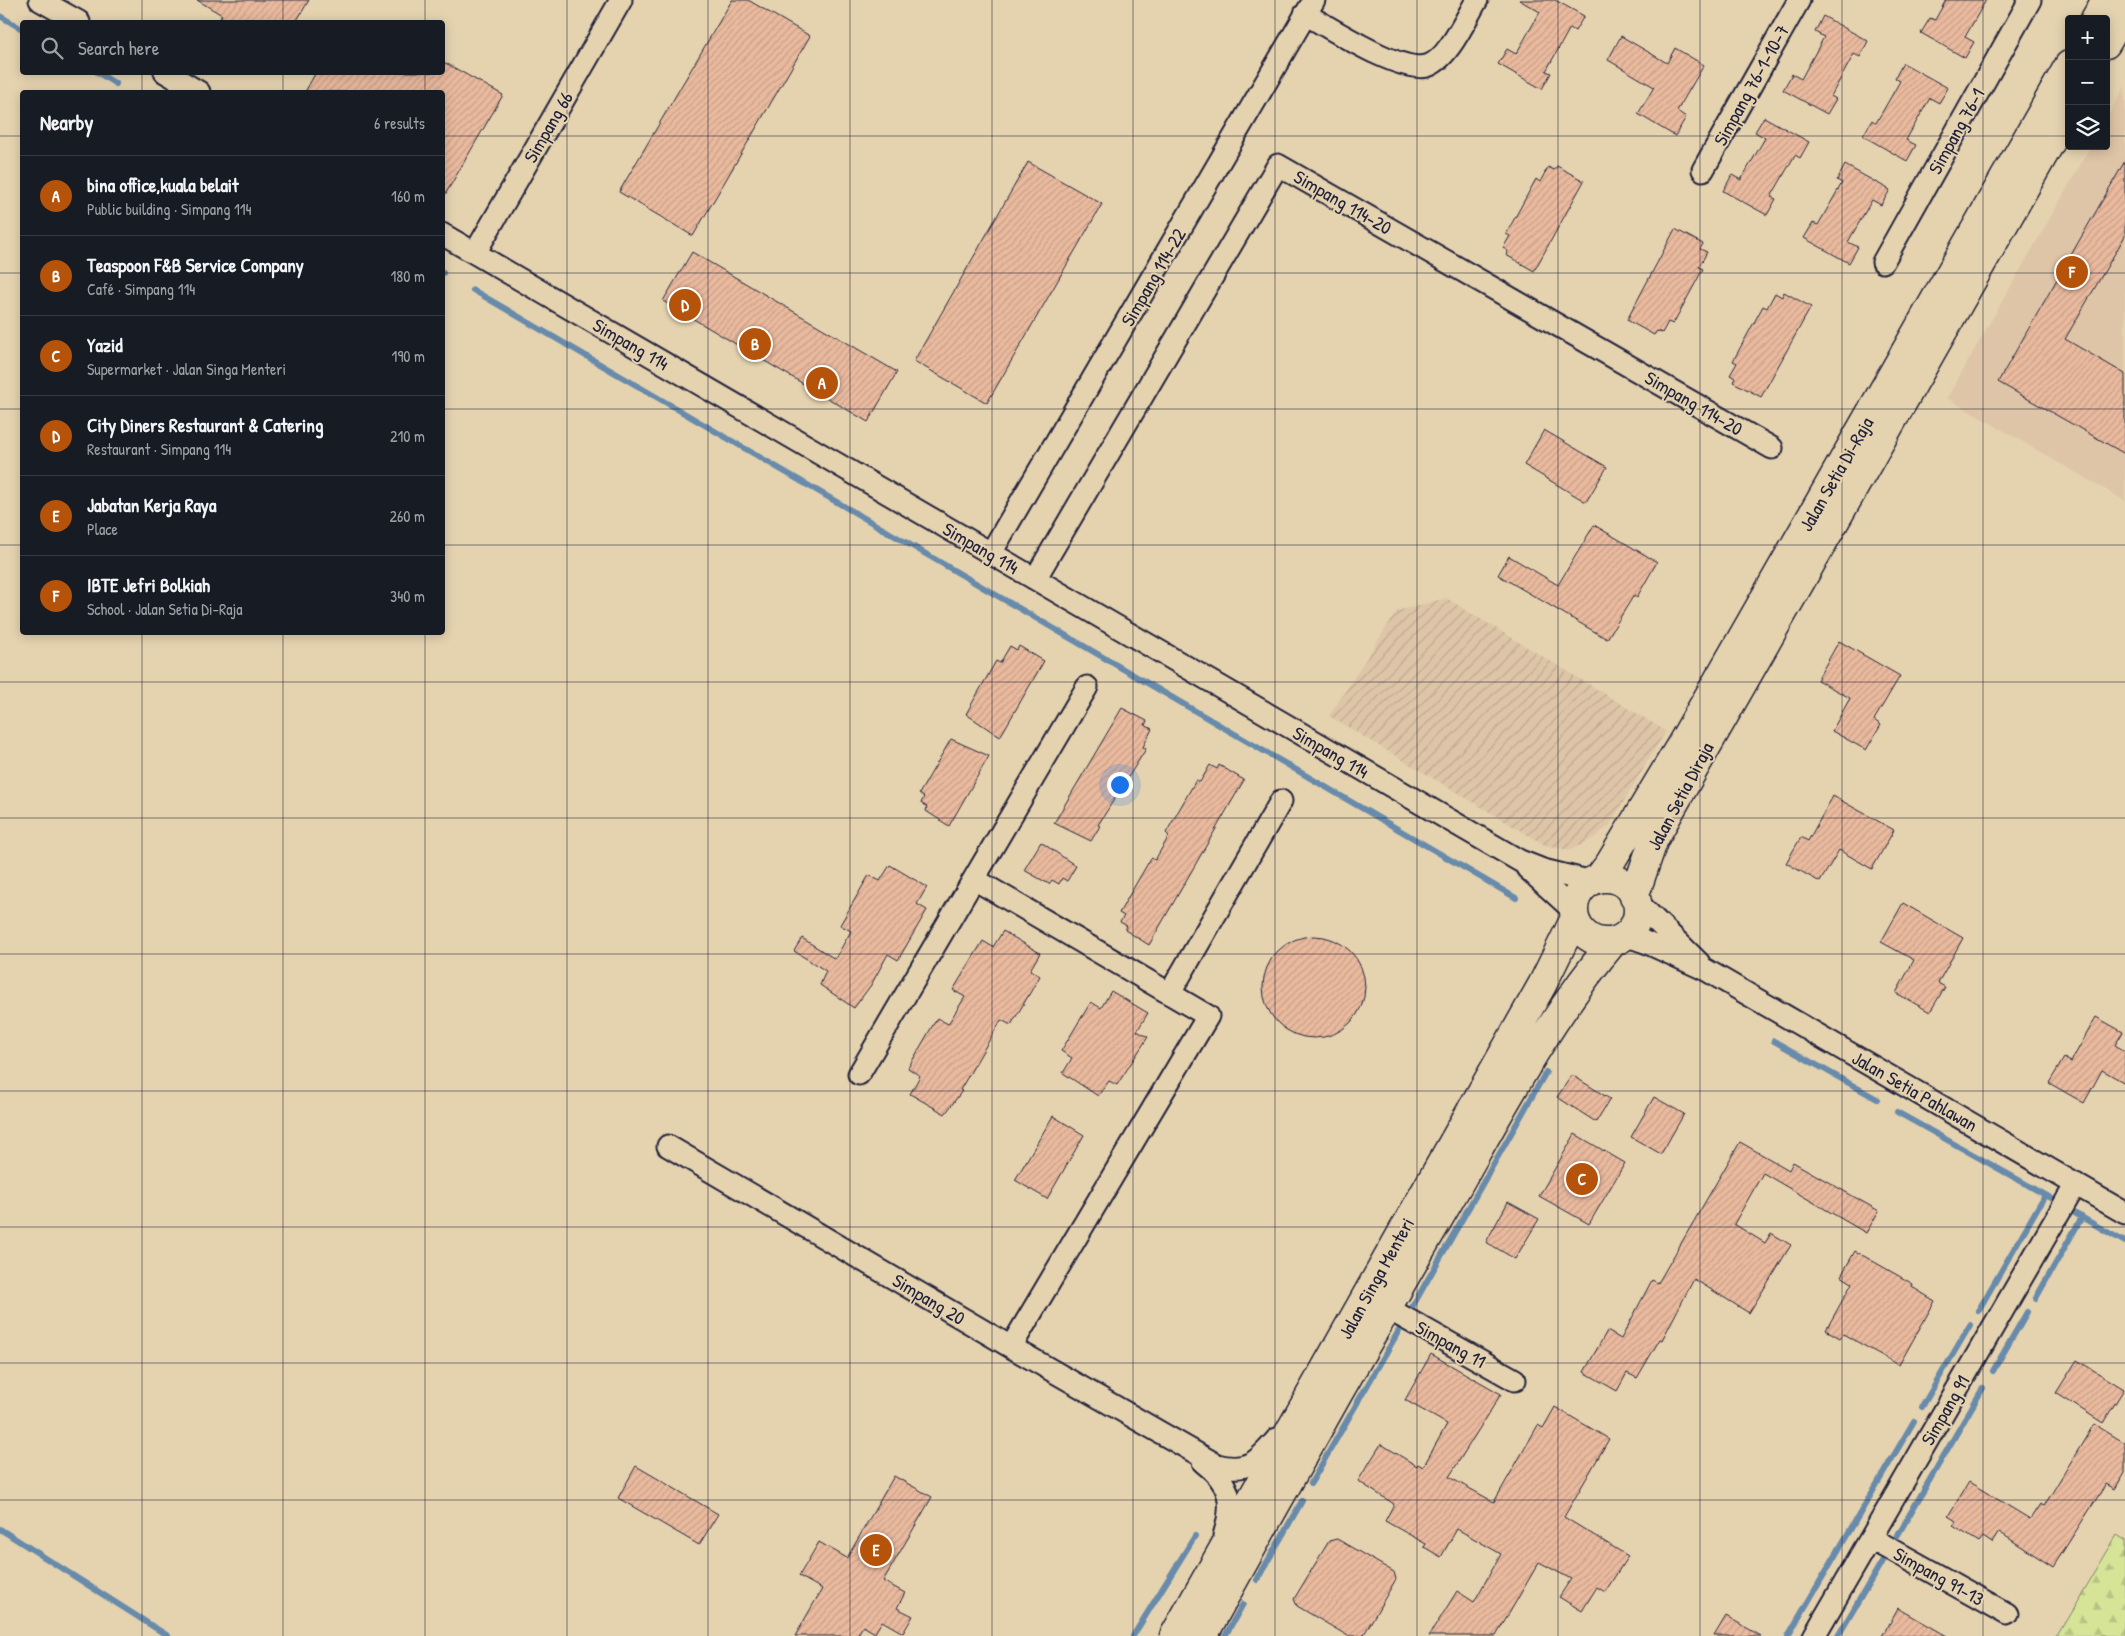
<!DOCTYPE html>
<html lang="en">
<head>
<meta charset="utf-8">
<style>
  body { margin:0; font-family:"Patrick Hand",sans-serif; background:#242831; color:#f1f3f6 }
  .controls { position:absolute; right:15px; top:15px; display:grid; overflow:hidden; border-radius:5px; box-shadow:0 2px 12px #0003 }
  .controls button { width:45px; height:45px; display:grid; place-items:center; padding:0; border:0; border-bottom:1px solid #363941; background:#171b24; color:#f1f3f6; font:25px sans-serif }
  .you { position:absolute; left:1119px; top:784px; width:18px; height:18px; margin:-12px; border:4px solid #fff; border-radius:50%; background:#1a73e8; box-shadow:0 0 0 8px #1a73e833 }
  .badge { display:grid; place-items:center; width:32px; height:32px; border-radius:50%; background:#b45309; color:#fff; font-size:16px; font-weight:700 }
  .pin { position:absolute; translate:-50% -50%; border:2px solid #fff; box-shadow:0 1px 5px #0006 }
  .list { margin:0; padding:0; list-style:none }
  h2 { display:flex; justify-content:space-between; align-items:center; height:65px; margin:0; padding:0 20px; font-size:21px }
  h2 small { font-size:16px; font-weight:400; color:#9ea1a6 }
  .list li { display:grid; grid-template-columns:32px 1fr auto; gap:15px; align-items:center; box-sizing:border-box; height:80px; padding:0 20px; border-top:1px solid #363941 }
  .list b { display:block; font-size:19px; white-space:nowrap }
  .list p { margin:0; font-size:16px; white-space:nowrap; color:#9ea1a6 }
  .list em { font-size:16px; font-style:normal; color:#9ea1a6 }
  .icon { flex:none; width:28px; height:28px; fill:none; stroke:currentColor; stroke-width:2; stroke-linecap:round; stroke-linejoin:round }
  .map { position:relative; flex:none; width:2125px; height:1636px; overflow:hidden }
  .search { position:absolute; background:#171b24; box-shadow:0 2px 12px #0003; left:20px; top:20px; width:425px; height:55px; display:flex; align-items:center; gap:12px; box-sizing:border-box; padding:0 18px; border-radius:5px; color:#9ea1a6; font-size:19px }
  .panel { position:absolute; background:#171b24; box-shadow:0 2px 12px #0003; left:20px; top:90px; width:425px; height:545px; border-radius:5px }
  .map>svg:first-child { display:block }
</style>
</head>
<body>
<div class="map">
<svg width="2125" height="1636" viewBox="0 0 2125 1636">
  <defs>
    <pattern id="industrial-furrows" width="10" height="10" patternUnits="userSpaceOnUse" patternTransform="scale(1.25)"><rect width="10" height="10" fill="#dec5a7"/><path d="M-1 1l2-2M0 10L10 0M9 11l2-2" fill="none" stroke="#bea991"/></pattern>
    <pattern id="forest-firs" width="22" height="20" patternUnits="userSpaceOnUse" patternTransform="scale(1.25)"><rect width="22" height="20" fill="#d6e497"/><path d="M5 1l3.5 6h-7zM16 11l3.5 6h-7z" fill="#b7c383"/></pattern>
    <pattern id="building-hatch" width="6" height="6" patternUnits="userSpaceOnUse" patternTransform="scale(1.25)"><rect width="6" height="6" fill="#eaba9e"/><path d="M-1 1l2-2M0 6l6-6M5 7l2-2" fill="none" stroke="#c8a089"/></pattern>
  </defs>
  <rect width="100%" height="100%" fill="#e5d3b0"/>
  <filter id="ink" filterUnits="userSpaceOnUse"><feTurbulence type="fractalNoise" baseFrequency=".02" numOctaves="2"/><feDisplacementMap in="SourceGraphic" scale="10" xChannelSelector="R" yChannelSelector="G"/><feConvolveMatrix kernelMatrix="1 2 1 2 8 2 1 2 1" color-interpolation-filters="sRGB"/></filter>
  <g filter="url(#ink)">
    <path fill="#dec5a7" d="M2125,86V501L1947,398L2091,146H2106V119Z"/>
    <path fill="url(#industrial-furrows)" d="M1446,598L1666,731L1609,826L1594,838L1571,850L1548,847L1329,716L1397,611Z"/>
    <path fill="url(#forest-firs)" stroke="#7c8369" d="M2117,1535L2125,1540V1636H2057Z"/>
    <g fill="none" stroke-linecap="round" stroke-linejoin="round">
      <path stroke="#688bab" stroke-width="6" d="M0,16L22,29
        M97,72L116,84
        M442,273H443
        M473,290L1516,898
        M1774,1041L1877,1099
        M1897,1112L2051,1198
        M2076,1214L2125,1242
        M2036,1298L2082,1217
        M1411,1309L1546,1072
        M1978,1311L2045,1195
        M1993,1371L2027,1312
        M1922,1407L1970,1325
        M1311,1483L1401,1327
        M0,1529L168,1636
        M1896,1538L1983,1388
        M1257,1580L1302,1501
        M1133,1636L1195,1536
        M1225,1636L1243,1604
        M1788,1636L1914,1421
        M1838,1636L1884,1558"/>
    </g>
    <path fill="url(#building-hatch)" stroke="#22223b" d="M197,0H309L296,22H218L222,15Z
      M732,0H748L810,36L693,236L619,192Z
      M1519,0H1555L1584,16L1575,31L1570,28L1546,71L1551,73L1542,89L1498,64L1507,49L1516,54L1540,12Z
      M1946,0H1986L1965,37L1974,42L1965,58L1921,33L1930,18L1935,20Z
      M1823,16L1868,41L1860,57L1854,54L1831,96L1836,99L1827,114L1783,90L1792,74L1801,79L1824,37L1815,32Z
      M1621,36L1667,63L1675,48L1704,65L1677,111L1686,117L1675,136L1638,114L1654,87L1608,60Z
      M442,61L503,95L442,200V92H305L316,72H442Z
      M1903,63L1948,88L1939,103L1930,98L1906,140L1916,145L1907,161L1863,136L1872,120L1876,123L1900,81L1895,78Z
      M1764,117L1809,142L1800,158L1795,155L1771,197L1776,199L1767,215L1723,191L1732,175L1741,180L1765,138L1755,132Z
      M2125,161V236L2065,339L2125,374V454L1998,382Z
      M1028,162L1102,204L987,403L914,361Z
      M1845,165L1890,190L1881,205L1872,200L1848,242L1858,247L1849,263L1804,238L1813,223L1818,225L1842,183L1837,180Z
      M1557,166L1584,181L1534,271L1506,255L1508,251L1503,248L1510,236L1506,234L1536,179L1540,182L1548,167L1554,170Z
      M1675,229L1703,244L1700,249L1707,252L1699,267L1703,269L1673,324L1668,322L1662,333L1657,331L1654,335L1627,320Z
      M692,252L897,372L868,422L663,301Z
      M1784,292L1811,307L1761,397L1733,382L1735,378L1730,375L1737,363L1733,361L1763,306L1767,308L1775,293L1782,297Z
      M1544,430L1607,467L1586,502L1524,465Z
      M1594,525L1657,562L1637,597L1634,595L1607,639L1498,575L1509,556L1558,585Z
      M1839,641L1900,676L1874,720L1881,725L1866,750L1832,731L1850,698L1817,680Z
      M1010,646L1017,650L1019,646L1044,661L1000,737L966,714L996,661L1000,663Z
      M1122,708L1147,721L1145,725L1152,729L1143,747L1146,749L1098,825L1100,826L1091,841L1054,823Z
      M951,739L989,756L949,826L926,811L927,807L921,803L924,797L919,794Z
      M1210,765L1217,769L1219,765L1244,780L1149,945L1125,930L1127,926L1120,922L1124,916L1119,913L1151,858L1155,860L1169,836L1166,833L1196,780L1200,782Z
      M1833,796L1894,830L1872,869L1839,850L1820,882L1786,863L1801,837L1808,841Z
      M1041,842L1076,866L1067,881L1062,878L1059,884L1052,880L1049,884L1024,870Z
      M890,865L927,887L917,904L927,910L898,960L888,954L871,985L854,1008L820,985L826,971L794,951L802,938L835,959L851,931L840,925L869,875L880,881Z
      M1903,903L1963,938L1938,983L1945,987L1930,1012L1896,993L1914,960L1881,942Z
      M1003,931L1040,953L1030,970L1040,976L1011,1025L1001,1020L960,1090L962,1091L945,1114L910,1094L920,1076L908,1068L937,1018L948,1024L965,997L953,990L983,941L993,947Z
      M1263 987a51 51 0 1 1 102 0a51 51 0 1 1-102 0Z
      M1111,991L1148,1013L1137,1031L1148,1037L1117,1085L1109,1081L1098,1096L1063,1073L1072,1058L1061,1051L1091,1002L1101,1008Z
      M2096,1017L2123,1032L2115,1045L2125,1051V1083L2102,1070L2084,1103L2049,1083L2064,1058L2071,1062Z
      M1572,1075L1610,1099L1596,1122L1557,1097Z
      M1654,1097L1684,1114L1661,1154L1631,1137Z
      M1053,1116L1084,1135L1047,1199L1015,1180Z
      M1575,1134L1625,1163L1589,1224L1539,1196Z
      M1740,1142L1789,1170L1793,1162L1879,1211L1866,1233L1763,1173L1734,1224L1765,1243L1771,1233L1791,1245L1749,1313L1694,1279L1662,1340L1660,1339L1637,1378L1627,1373L1617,1391L1584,1372L1607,1331L1621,1339L1652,1280L1658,1283Z
      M1508,1202L1539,1219L1515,1259L1486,1242Z
      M1855,1251L1913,1284L1912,1287L1935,1301L1899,1365L1843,1334L1840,1338L1826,1330L1852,1283L1841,1276Z
      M1431,1354L1501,1394L1449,1477L1494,1502L1538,1425L1543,1428L1555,1407L1609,1439L1564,1517L1628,1556L1605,1592L1597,1587L1582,1611L1559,1597L1571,1579L1539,1562L1496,1636H1429L1457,1591L1474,1602L1501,1554L1457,1529L1441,1557L1424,1547L1426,1544L1385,1521L1394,1504L1358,1481L1381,1444L1417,1466L1418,1464L1423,1467L1447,1424L1405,1400Z
      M2077,1360L2124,1389L2103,1423L2056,1393Z
      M2094,1424L2125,1443V1472L2115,1489L2106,1484L2053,1567L1999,1532L1992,1543L1983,1537L1979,1542L1953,1526L1956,1521L1948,1516L1969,1482L2030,1519L2040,1504L2044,1506Z
      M636,1466L718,1514L699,1545L618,1498Z
      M894,1476L932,1497L883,1581L905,1593L897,1608L913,1616L903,1633L882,1621L875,1633L863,1626L857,1636H795L822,1589L799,1576L819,1542L847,1558Z
      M1337,1539L1394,1572L1396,1579L1363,1636H1348L1297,1606L1294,1599L1329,1541Z
      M1898,1608L1947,1636H1882Z
      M1726,1616L1761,1636H1714Z"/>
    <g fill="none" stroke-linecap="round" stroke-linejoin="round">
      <defs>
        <path id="street" d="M40,0L79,22
          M1305,14C1331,28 1399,73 1427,66C1448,60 1466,18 1477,0
          M165,72L199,92
          M1703,170L1799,0
          M442,234L1520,861L1543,870L1592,882
          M475,253L621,0
          M1883,262L2030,0
          M991,553L1314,0
          M1035,579L1278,165L1772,448
          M1527,868L1575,912
          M974,879L1208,1016L1011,1347
          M1637,902L1699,963
          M1625,935L1645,942L1706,970L2125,1213
          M1170,993L1281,801
          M859,1074L1087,687
          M668,1146L1011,1347L1217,1465C1248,1473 1258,1461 1277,1439
          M1387,1308L1515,1380
          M1203,1462C1232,1484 1234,1503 1224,1536
          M1871,1538L2007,1614
          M1814,1636L2076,1184"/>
        <path id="secondary" d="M2095,19L2106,0
          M2106,44L2125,11
          M1574 910a32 32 0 1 1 64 0a32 32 0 1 1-64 0Z
          M1598,879L1610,863L1682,743L2069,65
          M1634,897L1654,839L2069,110
          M1174,1636L1542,985L1575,918
          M1203,1636C1283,1490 1365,1345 1449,1201C1500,1112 1548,1019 1614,941"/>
      </defs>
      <use href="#street" stroke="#22223b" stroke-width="25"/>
      <use href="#secondary" stroke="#22223b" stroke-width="31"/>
      <use href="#street" stroke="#e5d3b0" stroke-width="21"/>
      <use href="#secondary" stroke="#e5d3b0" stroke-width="28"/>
    </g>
  </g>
  <path fill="none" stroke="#22223b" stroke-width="1" stroke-opacity="0.55" d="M142,0V22M283,0V22M425,0V22M567,0V1636M708,0V1636M850,0V1636M992,0V1636M1133,0V1636M1275,0V1636M1417,0V1636M1558,0V1636M1700,0V1636M1842,0V1636M1983,0V1636M142,72V92M283,72V92M425,72V92M0,136H22M442,136H2069M2106,136H2125M0,273H22M442,273H2125M0,409H22M442,409H2125M0,545H22M442,545H2125M142,632V1636M283,632V1636M425,632V1636M0,682H2125M0,818H2125M0,954H2125M0,1091H2125M0,1227H2125M0,1363H2125M0,1500H2125"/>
  <g text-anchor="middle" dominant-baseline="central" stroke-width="4" stroke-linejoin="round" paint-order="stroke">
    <g font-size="19" fill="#22223b" stroke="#e5d3b0">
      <text transform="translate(1751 85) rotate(-61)">Simpang 76-1-10-7</text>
      <text transform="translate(548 127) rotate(-60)">Simpang 66</text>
      <text transform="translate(1956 131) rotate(-61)">Simpang 76-1</text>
      <text transform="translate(1343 202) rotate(30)">Simpang 114-20</text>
      <text transform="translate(1153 277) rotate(-60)">Simpang 114-22</text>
      <text transform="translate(631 344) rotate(30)">Simpang 114</text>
      <text transform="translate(1694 403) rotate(30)">Simpang 114-20</text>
      <text transform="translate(1836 474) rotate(-60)">Jalan Setia Di-Raja</text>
      <text transform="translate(981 548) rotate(30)">Simpang 114</text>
      <text transform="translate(1331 752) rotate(30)">Simpang 114</text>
      <text transform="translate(1680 796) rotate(-62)">Jalan Setia Diraja</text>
      <text transform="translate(1915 1091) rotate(30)">Jalan Setia Pahlawan</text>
      <text transform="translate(1376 1278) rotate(-61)">Jalan Singa Menteri</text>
      <text transform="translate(929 1299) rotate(31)">Simpang 20</text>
      <text transform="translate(1451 1344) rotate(29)">Simpang 11</text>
      <text transform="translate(1945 1410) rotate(-60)">Simpang 91</text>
      <text transform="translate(1939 1576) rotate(29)">Simpang 91-13</text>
    </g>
  </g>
</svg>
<div class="controls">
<button>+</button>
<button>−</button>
<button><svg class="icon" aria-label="layers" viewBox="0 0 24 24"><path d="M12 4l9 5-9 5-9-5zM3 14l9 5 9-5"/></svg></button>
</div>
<div class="you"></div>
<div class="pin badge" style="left:822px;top:383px">A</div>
<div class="pin badge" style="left:755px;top:344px">B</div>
<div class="pin badge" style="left:1582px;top:1179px">C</div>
<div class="pin badge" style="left:685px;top:305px">D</div>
<div class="pin badge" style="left:876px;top:1550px">E</div>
<div class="pin badge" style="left:2072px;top:272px">F</div>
<div class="search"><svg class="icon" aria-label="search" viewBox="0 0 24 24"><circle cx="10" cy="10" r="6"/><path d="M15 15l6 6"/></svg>Search here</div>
<section class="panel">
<h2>Nearby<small>6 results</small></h2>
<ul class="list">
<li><span class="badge">A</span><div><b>bina office,kuala belait</b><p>Public building · Simpang 114</p></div><em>160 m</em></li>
<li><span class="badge">B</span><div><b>Teaspoon F&amp;B Service Company</b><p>Café · Simpang 114</p></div><em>180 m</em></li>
<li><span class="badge">C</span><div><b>Yazid</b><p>Supermarket · Jalan Singa Menteri</p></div><em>190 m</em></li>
<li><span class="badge">D</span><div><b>City Diners Restaurant &amp; Catering</b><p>Restaurant · Simpang 114</p></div><em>210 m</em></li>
<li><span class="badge">E</span><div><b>Jabatan Kerja Raya</b><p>Place</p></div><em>260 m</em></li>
<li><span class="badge">F</span><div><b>IBTE Jefri Bolkiah</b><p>School · Jalan Setia Di-Raja</p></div><em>340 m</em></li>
</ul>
</section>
</div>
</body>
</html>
